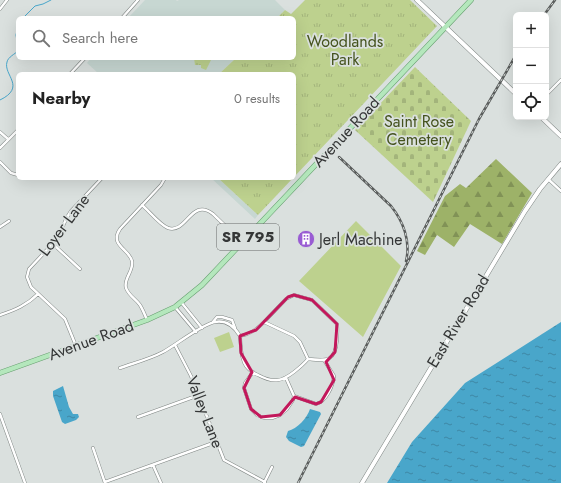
<!DOCTYPE html>
<html lang="en">
<head>
<meta charset="utf-8">
<style>
  body { margin:0; font-family:Jost,sans-serif; background:#f2f2f2; color:#222 }
  .controls { position:absolute; right:12px; top:12px; display:grid; overflow:hidden; border-radius:6px; box-shadow:0 4px 16px #0002 }
  .controls button { width:36px; height:36px; display:grid; place-items:center; padding:0; border:0; border-bottom:1px solid #e0e0e0; background:#fff; color:#222; font:20px sans-serif }
  .list { margin:0; padding:0; list-style:none }
  h2 { display:flex; justify-content:space-between; align-items:center; height:52px; margin:0; padding:0 16px; font-size:17px }
  h2 small { font-size:13px; font-weight:400; color:#767676 }
  .icon { flex:none; width:22px; height:22px; fill:none; stroke:currentColor; stroke-width:2; stroke-linecap:round; stroke-linejoin:round }
  .map { position:relative; flex:none; width:561px; height:483px; overflow:hidden }
  .search { position:absolute; background:#fff; box-shadow:0 4px 16px #0002; left:16px; top:16px; width:280px; height:44px; display:flex; align-items:center; gap:10px; box-sizing:border-box; padding:0 14px; border-radius:6px; color:#767676; font-size:15px }
  .panel { position:absolute; background:#fff; box-shadow:0 4px 16px #0002; left:16px; top:72px; width:280px; height:108px; border-radius:6px }
  .map>svg:first-child { display:block }
</style>
</head>
<body>
<div class="map">
<svg width="561" height="483" viewBox="0 0 561 483">
  <defs>
    <pattern id="forest-firs" width="22" height="20" patternUnits="userSpaceOnUse"><rect width="22" height="20" fill="#9db268"/><path d="M5 1l3.5 6h-7zM16 11l3.5 6h-7z" fill="#819256"/></pattern>
    <pattern id="cemetery-stones" width="16" height="16" patternUnits="userSpaceOnUse"><rect width="16" height="16" fill="#bdd18e"/><path d="M2 7V4a2 2 0 0 1 4 0v3zM10 15v-3a2 2 0 0 1 4 0v3z" fill="#a3b47b"/></pattern>
    <pattern id="park-tufts" width="24" height="20" patternUnits="userSpaceOnUse"><rect width="24" height="20" fill="#bdd18e"/><path d="M3 7l-1-3M5 7V3M7 7l1-3M15 17l-1-3M17 17v-4M19 17l1-3" fill="none" stroke="#a3b47b"/></pattern>
    <pattern id="water-ripples" width="26" height="14" patternUnits="userSpaceOnUse"><rect width="26" height="14" fill="#49a6ca"/><path d="M2 4q2-2 4 0t4 0M15 11q2-2 4 0t4 0" fill="none" stroke="#3e88a5"/></pattern>
  </defs>
  <rect width="100%" height="100%" fill="#dae0de"/>
  <path fill="#c7d7d2" d="M145,0H176L177,1L179,0H275L285,10L277,18H128Z
    M91,58H236L219,74H99L87,63Z
    M211,178H218L258,215L255,219Z"/>
  <path fill="#bdd18e" d="M356,221L401,266L363,337L299,281Z
    M229,332L234,347L220,352L214,338Z"/>
  <path fill="url(#forest-firs)" d="M496,159L532,193L502,244L470,224L454,247L437,235L425,255L417,251L445,196L460,184L466,188Z"/>
  <path fill="url(#cemetery-stones)" d="M415,67L471,121L433,202L355,130Z"/>
  <path fill="url(#park-tufts)" d="M305,0H410L437,26L294,177V74H219L236,58H294V18H277L285,10L291,14Z
    M194,58H207L211,60L206,70L201,68V65H195Z
    M218,178H293L258,215Z"/>
  <path fill="url(#water-ripples)" d="M561,322V483H387L412,442L465,383Z
    M63,386L69,407L73,414H78L79,417L76,420L65,424L62,422L53,396V391Z
    M310,409L320,412L321,414L304,446L301,447L289,441L286,437L288,431C297,429 307,418 310,409Z"/>
  <g fill="none" stroke-linecap="round" stroke-linejoin="round">
    <path stroke="#49a6ca" stroke-width="1" d="M23,18L35,6L43,4L51,0
      M18,26L16,35L18,47
      M0,100C27,87 3,75 7,62C8,57 15,54 18,51"/>
    <defs>
      <path id="street" d="M0,9L7,0
        M122,18L138,0
        M70,74L85,58
        M546,95L561,80
        M0,132L8,139
        M0,148L18,130
        M0,162L11,173L18,175
        M548,179L561,191
        M142,205C149,211 160,225 168,228C187,234 191,197 213,214L242,242
        M0,227L9,221
        M53,244L80,269
        M181,302L202,328
        M175,307L196,332
        M0,315C15,310 27,305 38,294
        M147,320C145,315 143,310 140,305C136,299 129,296 126,288C123,279 134,271 132,261C129,249 109,245 120,229L161,185L165,178
        M264,322L286,299L294,295L312,300L337,324C338,329 337,334 337,340C335,362 327,361 308,359
        M212,323L217,317H222L232,320L235,328
        M175,345L191,376L224,460L265,482
        M76,346L65,319L31,287L27,277L29,269L58,238L66,219L71,211L102,178
        M120,368C134,363 150,359 163,352C176,345 202,324 215,322C226,320 234,326 240,336C251,334 257,329 264,322L294,336L300,342L308,359C304,364 299,368 294,372C281,382 273,383 258,375C253,373 249,370 246,366C240,357 241,345 240,336
        M253,372L245,383L244,388L251,409L257,415L264,418H272L280,415L287,409L293,400L294,396L286,378
        M294,396L316,404C326,402 333,386 334,376L324,360
        M0,414L25,483
        M138,417L199,395
        M93,448L105,483
        M153,465L161,483
        M105,482L216,442
        M264,483L272,467"/>
      <path id="secondary" d="M417,0L516,94
        M541,117L561,136
        M362,483L525,211L540,189L561,164"/>
      <path id="primary" d="M0,373L147,320L175,307L202,285L471,0"/>
    </defs>
    <use href="#street" stroke="#7f8583" stroke-width="3.5"/>
    <use href="#secondary" stroke="#7f8583" stroke-width="5"/>
    <use href="#primary" stroke="#679f70" stroke-width="5.5"/>
    <use href="#street" stroke="#fff" stroke-width="2.5"/>
    <use href="#secondary" stroke="#fff" stroke-width="4"/>
    <use href="#primary" stroke="#b4e7bc" stroke-width="4.5"/>
    <defs>
      <path id="rail" d="M544,15L555,0
        M339,157L391,206C403,221 411,241 406,261
        M298,483L479,119L516,55"/>
    </defs>
    <use href="#rail" stroke="#595c5b" stroke-width="2.5"/>
    <use href="#rail" stroke="#dae0de" stroke-width="1" stroke-dasharray="3" stroke-linecap="butt"/>
  </g>
  <path fill="none" stroke="#c2185b" stroke-width="3" stroke-linejoin="round" d="M294,295L312,300L337,324L335,352L326,362L334,380L321,402L316,404L295,397L280,415L261,417L251,409L244,388L252,372L241,353L240,336L256,330L288,297Z"/>
  <defs>
    <symbol id="building-disc" viewBox="-11 -11 22 22"><circle r="9.5" fill="#995cd3" stroke="#dae0de"/><path d="M-4-6H4V6H1V3H-1V6H-4ZM-2.5-4.3h1.7v1.8h-1.7ZM.8-4.3h1.7v1.8H.8ZM-2.5-1h1.7V.8h-1.7ZM.8-1h1.7V.8H.8Z" fill="#fff"/></symbol>
  </defs>
  <g fill-rule="evenodd">
    <use href="#building-disc" x="296" y="229" width="20" height="20"/>
  </g>
  <g text-anchor="middle" dominant-baseline="central" stroke-width="3.5" stroke-linejoin="round" paint-order="stroke">
    <rect fill="#dae0de" stroke="#666968" stroke-width="1" x="217" y="224" width="62" height="26" rx="3"/>
    <g font-size="15" font-weight="bold" fill="#343636">
      <text x="248" y="237">SR 795</text>
    </g>
    <g font-size="16" fill="#45531e" stroke="#dae0de">
      <text x="345" y="41">Woodlands<tspan x="345" dy="18">Park</tspan></text>
      <text x="419" y="121">Saint Rose<tspan x="419" dy="18">Cemetery</tspan></text>
    </g>
    <g font-size="16" fill="#343636" stroke="#dae0de">
      <text transform="translate(346 132) rotate(-47)">Avenue Road</text>
      <text transform="translate(64 225) rotate(-53)">Loyer Lane</text>
      <text transform="translate(458 321) rotate(-59)">East River Road</text>
      <text transform="translate(91 340) rotate(-20)">Avenue Road</text>
      <text transform="translate(205 412) rotate(69)">Valley Lane</text>
    </g>
    <g font-size="16" fill="#343636" stroke="#dae0de" text-anchor="start">
      <text x="319" y="239">Jerl Machine</text>
    </g>
  </g>
</svg>
<div class="controls">
<button>+</button>
<button>−</button>
<button><svg class="icon" aria-label="locate" viewBox="0 0 24 24"><circle cx="12" cy="12" r="6"/><path d="M12 2v4M12 18v4M2 12h4M18 12h4"/></svg></button>
</div>
<div class="search"><svg class="icon" aria-label="search" viewBox="0 0 24 24"><circle cx="10" cy="10" r="6"/><path d="M15 15l6 6"/></svg>Search here</div>
<section class="panel">
<h2>Nearby<small>0 results</small></h2>
<ul class="list">
</ul>
</section>
</div>
</body>
</html>
